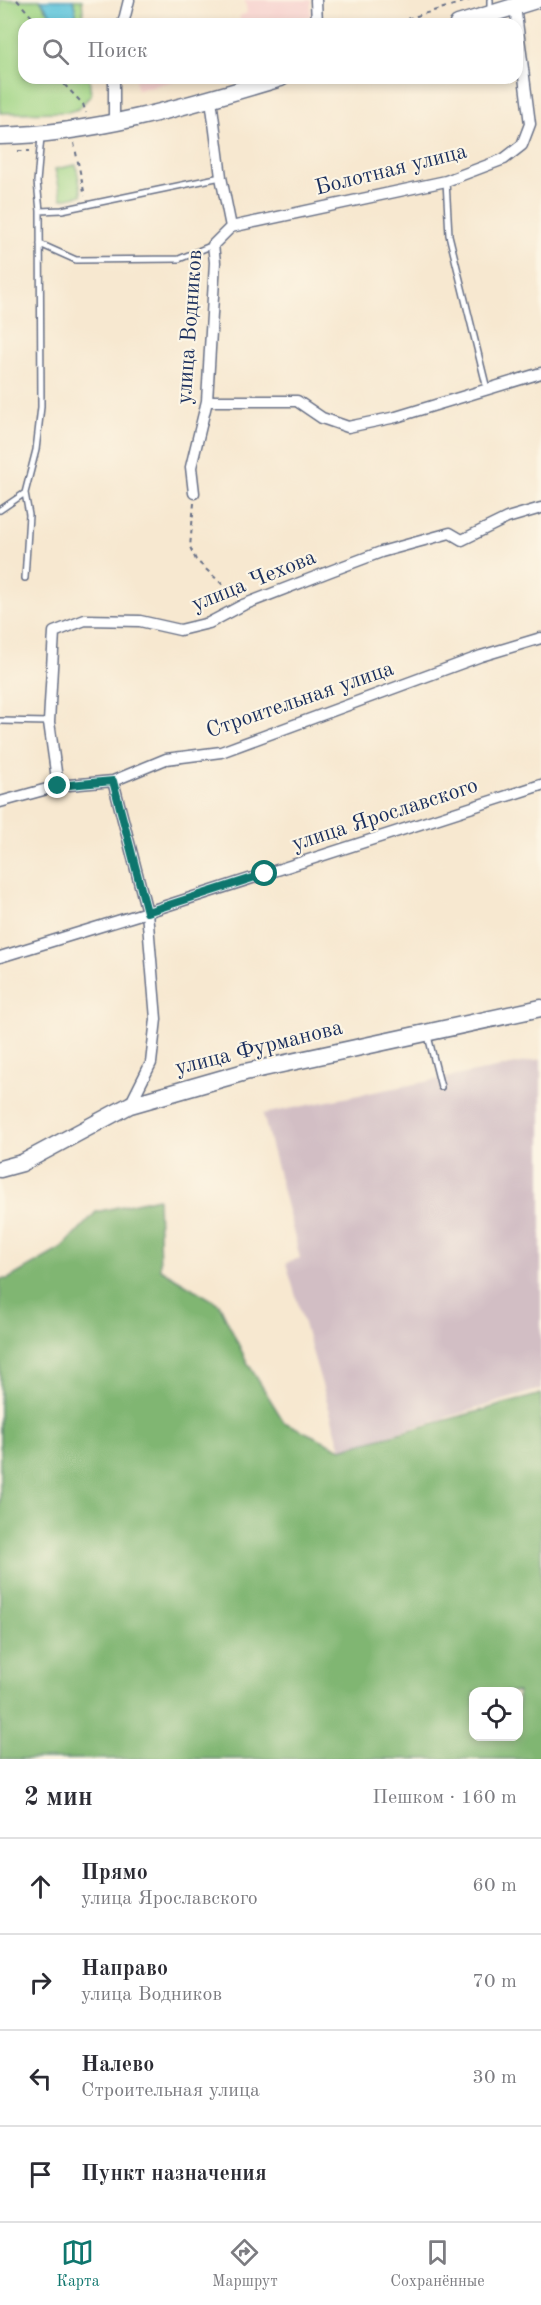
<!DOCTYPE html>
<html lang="ru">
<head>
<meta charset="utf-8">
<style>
  body { margin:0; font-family:"Old Standard TT",serif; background:#f2f2f3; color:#2b2b33 }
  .controls { position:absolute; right:18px; bottom:18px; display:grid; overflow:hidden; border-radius:12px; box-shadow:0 3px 9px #0003 }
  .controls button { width:54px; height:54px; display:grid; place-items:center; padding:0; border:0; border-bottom:2px solid #e1e1e2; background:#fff; color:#2b2b33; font:30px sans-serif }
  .stop { position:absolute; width:18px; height:18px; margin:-14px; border:4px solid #0f766e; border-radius:50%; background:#fff }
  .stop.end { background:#0f766e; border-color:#fff; box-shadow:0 2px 6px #0008 }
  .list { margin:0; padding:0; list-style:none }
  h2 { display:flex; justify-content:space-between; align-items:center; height:78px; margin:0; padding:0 24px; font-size:26px }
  h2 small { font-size:20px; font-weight:400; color:#7c7c81 }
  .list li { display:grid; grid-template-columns:39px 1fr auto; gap:18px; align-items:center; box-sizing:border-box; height:96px; padding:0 24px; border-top:2px solid #e1e1e2 }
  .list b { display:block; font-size:22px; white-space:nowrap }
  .list p { margin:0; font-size:20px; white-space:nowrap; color:#7c7c81 }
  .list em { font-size:20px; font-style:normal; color:#7c7c81 }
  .icon { flex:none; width:33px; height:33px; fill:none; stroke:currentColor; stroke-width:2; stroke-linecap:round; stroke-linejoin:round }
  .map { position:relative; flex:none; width:541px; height:1759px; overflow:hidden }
  .search { position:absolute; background:#fff; box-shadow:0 3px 9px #0003; left:18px; right:18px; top:18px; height:66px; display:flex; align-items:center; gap:15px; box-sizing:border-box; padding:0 21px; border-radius:18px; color:#7c7c81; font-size:22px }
  .sheet { height:462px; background:#fff }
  nav { display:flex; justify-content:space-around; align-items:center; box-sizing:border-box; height:84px; border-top:2px solid #e1e1e2; background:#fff; font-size:16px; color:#7c7c81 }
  nav a { display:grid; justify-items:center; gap:3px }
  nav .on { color:#0f766e }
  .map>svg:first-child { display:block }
</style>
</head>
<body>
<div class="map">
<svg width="541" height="1759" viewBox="0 0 541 1759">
  <rect width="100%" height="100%" fill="#fcf5e5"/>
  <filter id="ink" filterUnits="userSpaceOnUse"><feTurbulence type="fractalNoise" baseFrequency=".0167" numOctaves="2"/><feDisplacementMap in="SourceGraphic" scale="12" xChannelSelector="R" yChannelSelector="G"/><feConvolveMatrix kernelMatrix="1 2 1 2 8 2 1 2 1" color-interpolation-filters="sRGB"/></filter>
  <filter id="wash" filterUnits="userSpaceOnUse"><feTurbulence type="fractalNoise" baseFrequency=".008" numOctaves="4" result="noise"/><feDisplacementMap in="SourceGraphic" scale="24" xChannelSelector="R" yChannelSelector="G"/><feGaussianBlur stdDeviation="1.35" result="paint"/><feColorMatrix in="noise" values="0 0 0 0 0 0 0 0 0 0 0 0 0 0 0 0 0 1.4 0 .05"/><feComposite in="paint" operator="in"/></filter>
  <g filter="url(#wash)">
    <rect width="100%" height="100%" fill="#f7e8d0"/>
    <path fill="#f7d0ce" d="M245,0H311V17L297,19L298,24H240V16L247,13Z
      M135,78H185L137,90Z"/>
    <path fill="#d2bec4" d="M541,1059V1389L341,1449L286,1263L300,1258L263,1114Z"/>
    <path fill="#a0d585" stroke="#5e8272" stroke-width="1.5" d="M0,0H41L45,9L76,13L73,0H82L84,24H24V78H89L91,95L78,109L68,112L0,113Z
      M76,165L82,195L62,199L55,169Z"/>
    <path fill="#80b672" stroke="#4e7268" stroke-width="1.5" fill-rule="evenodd" d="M158,1198L160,1269L219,1304L247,1362L284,1422L341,1449L541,1394V1759H0V1279H8L62,1248L96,1212ZM474,1692H518V1736H474Z"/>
    <path fill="#5fc5dc" stroke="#3d7a9d" stroke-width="1.5" d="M41,0H73L76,13L75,20L69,21L54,20Z"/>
  </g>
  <g filter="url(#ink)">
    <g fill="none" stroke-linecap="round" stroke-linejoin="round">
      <defs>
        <path id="lane" d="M490,12V0
          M446,181L449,235L487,389
          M40,211L62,210L221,177
          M40,244L76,260L179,259L213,245
          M25,493L29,515L25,578
          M0,510L25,493L36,450L41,407L40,211L37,182L41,137
          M0,721L49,722
          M428,1036L441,1087"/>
        <path id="street" d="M316,0L317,24
          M123,24L129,0
          M114,123V78
          M231,227L446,181L504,159L522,145L530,124L515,6
          M207,401H297L322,418L348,427L396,417L541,373
          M194,493L191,467L207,401L215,262L213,245L231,227L221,177L211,99
          M113,781L147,912L156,1019L151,1063L130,1105
          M58,786L49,722L54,632L85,620L140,621L180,630L209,623L243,605L328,572L381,552L450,533L462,540L507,518L541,508
          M0,802L58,786L113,781L166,759L221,752L481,656L541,638
          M0,957L147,912L541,785"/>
        <path id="secondary" d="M458,24L536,0
          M0,136C96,134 190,105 281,78
          M0,1169L22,1163L130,1105L245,1072L541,1008"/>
      </defs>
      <use href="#lane" stroke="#687086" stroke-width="8"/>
      <use href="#street" stroke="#687086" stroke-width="13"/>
      <use href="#secondary" stroke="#687086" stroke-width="19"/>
      <path stroke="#687086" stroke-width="2" stroke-dasharray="4.5 4.5" stroke-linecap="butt" d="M17,0L38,24
        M390,24L470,0
        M58,78L83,104L86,113
        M74,143L85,196
        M18,151H30
        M194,503L190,547L196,560L235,596"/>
      <use href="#lane" stroke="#fff" stroke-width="5"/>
      <use href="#street" stroke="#fff" stroke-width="10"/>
      <use href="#secondary" stroke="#fff" stroke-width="16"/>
    </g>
  </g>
  <g fill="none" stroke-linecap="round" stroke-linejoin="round" filter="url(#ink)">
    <path stroke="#0f766e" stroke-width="8" d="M58,786L113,781L147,912L265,874"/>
  </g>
  <g text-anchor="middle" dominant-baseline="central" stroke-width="4.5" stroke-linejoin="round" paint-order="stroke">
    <g font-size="22" fill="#1b2f5e" stroke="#fcf5e5">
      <text transform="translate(391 170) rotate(-14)">Болотная улица</text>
      <text transform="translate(190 327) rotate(-86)">улица Водников</text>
      <text transform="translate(254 581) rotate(-22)">улица Чехова</text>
      <text transform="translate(300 700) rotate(-19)">Строительная улица</text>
      <text transform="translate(385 815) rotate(-18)">улица Ярославского</text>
      <text transform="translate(259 1048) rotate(-14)">улица Фурманова</text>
    </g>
  </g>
</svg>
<div class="controls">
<button><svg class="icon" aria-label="locate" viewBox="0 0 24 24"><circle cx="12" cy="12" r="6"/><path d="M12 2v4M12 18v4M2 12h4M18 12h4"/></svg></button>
</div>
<div class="stop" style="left:265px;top:874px"></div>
<div class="stop end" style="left:58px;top:786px"></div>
<div class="search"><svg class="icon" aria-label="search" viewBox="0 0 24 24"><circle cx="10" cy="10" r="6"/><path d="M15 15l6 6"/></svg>Поиск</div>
</div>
<section class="sheet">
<h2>2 мин<small>Пешком · 160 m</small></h2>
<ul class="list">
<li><svg class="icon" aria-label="ahead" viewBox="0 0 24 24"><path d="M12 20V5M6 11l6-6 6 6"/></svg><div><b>Прямо</b><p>улица Ярославского</p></div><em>60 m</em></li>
<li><svg class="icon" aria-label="right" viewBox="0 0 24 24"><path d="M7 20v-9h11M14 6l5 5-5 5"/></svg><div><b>Направо</b><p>улица Водников</p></div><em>70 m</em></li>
<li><svg class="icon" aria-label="left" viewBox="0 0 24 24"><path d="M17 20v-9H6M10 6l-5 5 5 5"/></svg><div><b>Налево</b><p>Строительная улица</p></div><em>30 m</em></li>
<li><svg class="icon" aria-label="arrive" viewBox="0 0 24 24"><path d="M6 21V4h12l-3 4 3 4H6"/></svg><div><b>Пункт назначения</b></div></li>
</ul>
</section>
<nav>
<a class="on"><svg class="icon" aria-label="map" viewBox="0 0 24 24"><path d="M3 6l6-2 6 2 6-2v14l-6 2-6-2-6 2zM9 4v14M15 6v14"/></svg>Карта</a>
<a><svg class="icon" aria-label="directions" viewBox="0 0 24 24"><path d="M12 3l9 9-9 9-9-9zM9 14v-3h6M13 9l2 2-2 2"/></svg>Маршрут</a>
<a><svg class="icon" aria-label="saved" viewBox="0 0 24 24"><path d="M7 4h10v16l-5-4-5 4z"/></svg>Сохранённые</a>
</nav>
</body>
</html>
